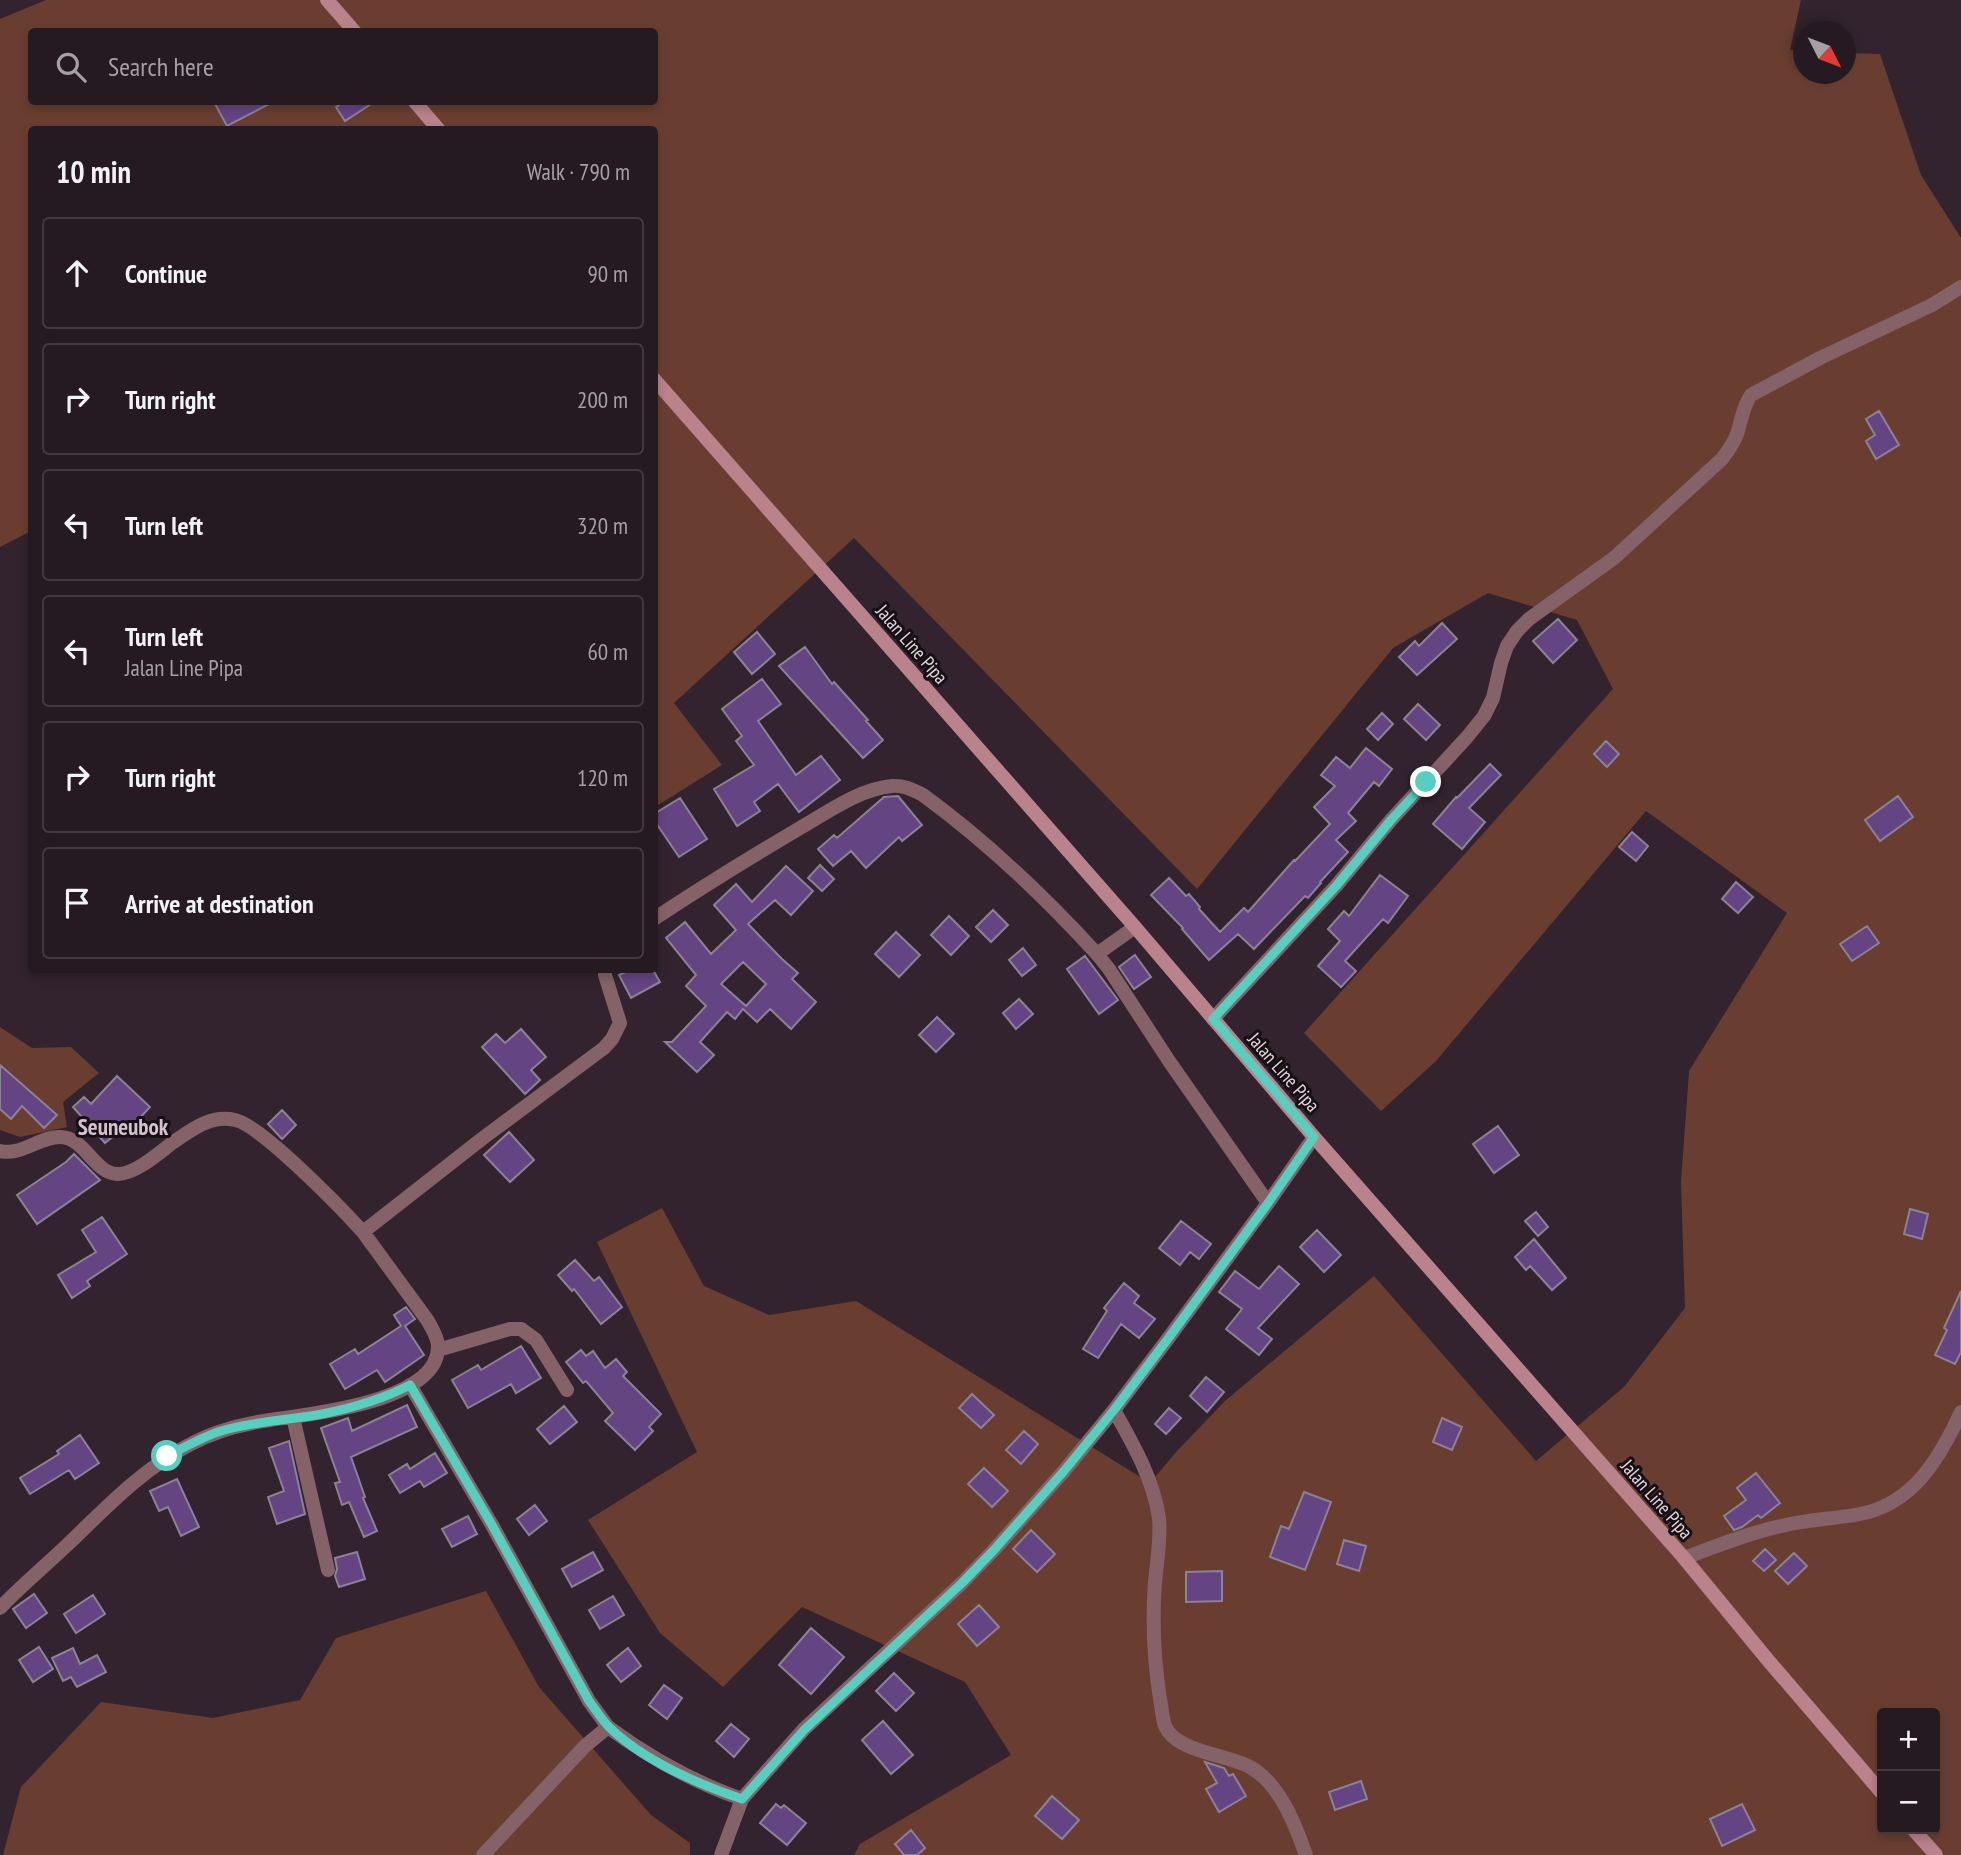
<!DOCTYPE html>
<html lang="en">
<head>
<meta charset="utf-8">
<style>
  body { margin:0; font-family:"PT Sans Narrow",sans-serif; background:#32272f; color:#f1f3f6 }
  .controls { position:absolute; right:21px; bottom:21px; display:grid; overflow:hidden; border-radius:7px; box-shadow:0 4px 10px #0003 }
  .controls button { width:63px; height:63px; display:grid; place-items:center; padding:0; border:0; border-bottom:2px solid #423840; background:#261a22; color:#f1f3f6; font:35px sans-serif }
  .compass { position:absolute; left:1793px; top:21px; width:63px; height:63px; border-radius:50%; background:#261a22; box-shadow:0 4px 10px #0003; rotate:132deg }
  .stop { position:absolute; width:21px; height:21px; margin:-16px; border:5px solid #58cebf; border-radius:50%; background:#fff }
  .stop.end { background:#58cebf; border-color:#fff; box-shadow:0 2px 7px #0008 }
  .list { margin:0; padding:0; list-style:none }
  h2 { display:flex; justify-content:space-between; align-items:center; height:91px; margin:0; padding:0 28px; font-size:30px }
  h2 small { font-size:23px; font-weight:400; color:#a4a1a5 }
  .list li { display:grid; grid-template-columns:46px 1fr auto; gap:21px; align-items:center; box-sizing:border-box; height:112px; margin:0 14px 14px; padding:0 14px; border:2px solid #423840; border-radius:7px }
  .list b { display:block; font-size:26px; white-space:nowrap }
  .list p { margin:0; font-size:23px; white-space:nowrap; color:#a4a1a5 }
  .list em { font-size:23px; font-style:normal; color:#a4a1a5 }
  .icon { flex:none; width:38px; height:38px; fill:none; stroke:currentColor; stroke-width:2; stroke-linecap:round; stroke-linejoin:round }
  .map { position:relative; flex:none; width:1961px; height:1855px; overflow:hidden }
  .search { position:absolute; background:#261a22; box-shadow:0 4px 10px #0003; left:28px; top:28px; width:630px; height:77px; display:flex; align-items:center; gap:18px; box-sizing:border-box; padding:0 24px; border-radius:7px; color:#a4a1a5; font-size:26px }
  .panel { position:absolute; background:#261a22; box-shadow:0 4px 10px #0003; left:28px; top:126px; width:630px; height:847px; border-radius:7px }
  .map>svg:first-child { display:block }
</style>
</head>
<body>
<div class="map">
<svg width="1961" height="1855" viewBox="0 0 1961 1855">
  <rect width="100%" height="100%" fill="#32232e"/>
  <path fill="#693e30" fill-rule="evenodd" d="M46,0H1801L1790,50L1803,51L1804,74H1846V53L1880,54L1921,175L1961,238V1855H854L860,1844L1011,1755L965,1682L802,1607L723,1687L660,1633L588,1520L697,1452L597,1242L662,1208L704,1286L769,1315L856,1301L1150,1483L1177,1451L1225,1401L1374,1276L1536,1461L1624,1387L1685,1308L1681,1182L1689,1071L1787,913L1646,811L1436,1061L1381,1111L1304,1033L1613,689L1577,620L1488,593L1393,648L1197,889L854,538L674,703L722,765L655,807L654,130H32L31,531L0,547V19ZM32,32H654V102H32ZM1882,1713H1935V1829H1882Z
    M0,1027L32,1048L71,1047L99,1073L63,1102L67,1127L20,1137L0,1130Z
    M486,1591L539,1687L651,1815L690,1843V1855H3L21,1787L101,1702L213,1718L300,1700L336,1638Z"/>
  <path fill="#644482" stroke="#8b8295" stroke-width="2" fill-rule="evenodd" d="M214,102H273L227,126Z
    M344,102H374L345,121L336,107Z
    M1879,411L1899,445L1876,459L1866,441L1875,435L1866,419Z
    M1558,619L1577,640L1553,663L1533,641Z
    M1442,623L1457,639L1417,675L1399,657L1415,641L1419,646Z
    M757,632L775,654L752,674L734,652Z
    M805,647L832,684L834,682L868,720L866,721L883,740L863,758L779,666Z
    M762,679L781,704L758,721L796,775L821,756L840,780L799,812L778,784L754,802L760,811L737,826L714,789L754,765L736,741L742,736L722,709Z
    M1418,704L1440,725L1426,740L1404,719Z
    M1382,713L1393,724L1378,740L1367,729Z
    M1606,741L1619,754L1607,767L1594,754Z
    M1366,748L1392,769L1379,786L1374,782L1348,813L1356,821L1336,840L1348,852L1320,882L1321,883L1308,898L1305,896L1254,949L1238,934L1209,960L1182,929L1183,928L1151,895L1169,878L1186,896L1189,894L1200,907L1199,909L1220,932L1244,908L1248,912L1294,860L1295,861L1330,824L1314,807L1335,786L1321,775L1336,757L1350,768Z
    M1490,764L1501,775L1469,808L1485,822L1462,849L1433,824L1456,797L1457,798Z
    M898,796L922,825L902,841L899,837L866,868L851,851L833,866L818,849L834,835L837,838L884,797Z
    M1898,796L1913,817L1880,841L1865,820Z
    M680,798L707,839L679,857L654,820V814Z
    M1632,832L1648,846L1636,861L1619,847Z
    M820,865L834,879L822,891L808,878Z
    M786,866L813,891L791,915L775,900L748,924L782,959L798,973L792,979L816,1002L791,1029L770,1009L757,1022L743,1009L735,1019L727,1012L700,1042L714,1055L697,1072L665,1042H672L706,1006L686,986L696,975L666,938L685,922L711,954L736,930L714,905L736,884L752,902ZM743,962L766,984L746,1006L721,984Z
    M1380,875L1408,896L1388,923L1383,919L1345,961L1356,971L1341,987L1318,966L1340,941L1328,929L1344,911L1349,916Z
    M1736,882L1753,897L1738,913L1722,899Z
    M993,910L1008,925L991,942L976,927Z
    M949,916L969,936L951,955L931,935Z
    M1867,926L1879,943L1852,961L1840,944Z
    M896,932L920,955L899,977L875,954Z
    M1023,948L1036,965L1022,976L1009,960Z
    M1135,955L1151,977L1134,989L1119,967Z
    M1085,956L1118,1000L1099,1014L1067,969Z
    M630,970H653L660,982L631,998L619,975Z
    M1019,999L1033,1014L1016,1029L1003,1013Z
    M937,1017L954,1034L936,1052L919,1035Z
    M521,1029L546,1057L531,1070L540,1080L525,1094L482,1047L496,1034L505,1043Z
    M0,1065L57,1115L44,1128L22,1106L11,1119L0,1109Z
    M117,1076L150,1107L126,1133L122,1129L105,1143L73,1107L84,1097L91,1104Z
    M282,1110L296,1125L282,1139L268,1124Z
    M1498,1126L1519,1155L1494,1173L1473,1144Z
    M509,1132L534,1160L510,1182L484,1155Z
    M74,1154L100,1180L37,1224L17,1195L66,1162Z
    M1910,1209L1928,1214L1922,1239L1904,1234Z
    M1536,1212L1548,1227L1538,1236L1525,1221Z
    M102,1217L127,1254L87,1281L90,1286L72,1298L58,1275L96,1252L82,1230Z
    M1181,1221L1211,1244L1199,1259L1190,1252L1180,1265L1159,1248Z
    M1317,1230L1341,1255L1324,1272L1300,1247Z
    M1534,1239L1566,1278L1552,1290L1530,1266L1526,1270L1515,1257Z
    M575,1260L594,1281L599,1277L622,1307L601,1324L574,1289L572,1291L558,1275Z
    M1279,1266L1299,1284L1258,1328L1272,1339L1259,1355L1226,1329L1242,1309L1219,1292L1235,1271L1259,1289Z
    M1124,1283L1139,1296L1134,1303L1155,1319L1139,1338L1121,1324L1098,1358L1083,1349L1107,1311L1104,1308Z
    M1961,1291V1352L1955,1364L1935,1355L1947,1330L1944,1328Z
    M406,1307L415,1319L405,1326L424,1355L385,1382L377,1370L345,1389L330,1364L355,1349L358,1354L401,1326L394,1315Z
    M521,1346L541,1378L516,1393L511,1384L468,1408L452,1380L478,1365L481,1370Z
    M581,1350L586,1356L593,1351L605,1368L616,1359L627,1372L623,1376L661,1414L649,1427L653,1431L635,1450L605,1421L613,1413L586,1381L583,1383L566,1362Z
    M1206,1377L1224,1392L1207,1412L1190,1396Z
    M972,1394L994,1415L981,1428L959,1408Z
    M407,1405L417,1427L351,1457L365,1497L363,1498L377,1531L364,1537L349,1502L342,1505L335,1483L340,1482L321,1428L348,1418L352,1431Z
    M564,1406L577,1422L550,1444L537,1429Z
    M1169,1408L1181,1418L1166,1434L1155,1424Z
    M1442,1418L1462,1427L1452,1450L1433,1442Z
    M1024,1431L1038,1444L1021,1464L1006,1450Z
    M80,1435L99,1463L75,1479L69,1470L30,1494L20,1478L59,1454L57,1451Z
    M289,1441L305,1514L277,1524L268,1497L284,1491L269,1448Z
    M435,1453L447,1473L424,1487L420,1481L400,1493L389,1475L407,1464L410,1469Z
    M984,1468L1008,1491L992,1507L968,1484Z
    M1756,1473L1780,1503L1761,1518L1758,1515L1742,1527L1734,1530L1724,1516L1746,1500L1737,1488Z
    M177,1479L199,1527L181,1536L168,1507L159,1511L150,1491Z
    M1304,1492L1331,1502L1305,1570L1270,1557L1281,1526L1289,1529Z
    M535,1505L547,1521L529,1535L517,1519Z
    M468,1516L477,1534L452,1547L442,1529Z
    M1031,1530L1055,1554L1037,1572L1013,1549Z
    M1344,1540L1366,1546L1359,1571L1337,1564Z
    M1765,1549L1776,1560L1764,1571L1753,1561Z
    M357,1552L365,1579L339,1587L335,1576L337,1569L335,1558Z
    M593,1552L603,1570L572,1587L562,1569Z
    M1794,1553L1807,1566L1788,1584L1775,1571Z
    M1222,1571V1601L1186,1602V1572Z
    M34,1594L47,1613L26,1628L13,1609Z
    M93,1595L105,1614L76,1633L64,1614Z
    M613,1596L624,1615L600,1629L589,1610Z
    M979,1605L999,1627L977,1646L958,1624Z
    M811,1628L844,1657L811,1694L779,1665Z
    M39,1647L53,1669L33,1682L19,1660Z
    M73,1648L80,1664L97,1655L106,1672L77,1687L71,1677L63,1681L52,1658Z
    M628,1648L641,1666L621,1682L607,1665Z
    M894,1673L914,1693L896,1711L876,1691Z
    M664,1685L682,1698L667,1719L649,1705Z
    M883,1721L913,1755L891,1774L862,1740Z
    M731,1724L749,1739L734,1757L716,1741Z
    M1205,1762L1224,1768L1229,1776L1233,1774L1246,1796L1219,1812L1206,1789L1217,1783Z
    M1361,1781L1367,1799L1335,1810L1329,1792Z
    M1052,1796L1079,1820L1062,1839L1035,1816Z
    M776,1804L781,1808L784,1805L806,1823L787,1845L760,1823Z
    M1742,1804L1755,1830L1722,1846L1710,1819Z
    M911,1830L925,1848L917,1855H904L895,1844Z"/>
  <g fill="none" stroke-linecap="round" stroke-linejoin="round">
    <path stroke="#856268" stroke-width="14" d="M654,919C702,887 751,857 800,828C828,812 859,789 892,786C904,785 913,790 923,795C986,841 1044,896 1097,954L1135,927
      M1097,954L1109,969L1169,1061L1268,1203
      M1213,1019L1336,886L1391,820L1468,736L1484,716L1493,698L1501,663L1507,646L1517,631L1529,619L1614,558L1722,459C1728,451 1734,443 1737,434C1742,420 1742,408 1751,395L1820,358L1932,305L1961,287
      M0,1151C22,1156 40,1136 61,1137C85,1138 94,1173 117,1174C134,1175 159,1153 172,1143C191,1130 211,1114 235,1120C261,1125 342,1209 363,1232L483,1138L604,1048L612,1039L620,1023L605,975V970
      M438,1350L510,1329H521L536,1340L567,1390
      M410,1385L492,1525L589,1701L608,1727
      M1114,1410C1133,1444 1153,1478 1159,1518C1161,1539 1157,1561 1155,1582C1152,1621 1154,1660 1160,1699C1162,1708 1162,1718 1165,1726C1176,1752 1226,1754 1250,1767C1280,1784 1295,1824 1306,1855
      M293,1417L328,1570
      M1684,1558C1717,1546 1751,1532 1786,1525C1810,1519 1835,1519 1860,1514C1913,1504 1940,1458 1961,1412
      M0,1608C21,1586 44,1567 66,1546C104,1510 142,1469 189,1445C214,1431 242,1424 270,1420C310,1414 441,1402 438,1345C437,1336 432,1329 428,1321L363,1232
      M483,1855L585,1746L608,1727C650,1758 693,1782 742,1799L804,1729L962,1583L993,1551L1064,1471L1114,1410L1167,1340L1268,1203L1314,1137
      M721,1855L742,1799"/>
    <path stroke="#ba828b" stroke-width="14" d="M327,0L355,32
      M415,102L439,130
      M654,379L1135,927L1314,1137L1684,1558L1767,1659L1882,1793
      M1913,1829L1936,1855"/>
  </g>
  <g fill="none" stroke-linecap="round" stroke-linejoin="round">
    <path stroke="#58cebf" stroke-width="9" d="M167,1456C185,1447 202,1437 221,1431C255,1421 289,1420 322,1414C352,1408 383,1399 410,1385L492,1525L589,1701C596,1710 602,1720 609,1727C643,1760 698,1784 742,1799L804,1730L962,1583L993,1551L1064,1471L1114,1410L1167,1340L1268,1203L1314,1137L1213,1019L1336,886L1391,820L1426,782"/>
  </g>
  <g text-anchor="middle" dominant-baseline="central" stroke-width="6" stroke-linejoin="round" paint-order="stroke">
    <g font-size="19" fill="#e0d5dc" stroke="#160f14">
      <text transform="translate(912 644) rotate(49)">Jalan Line Pipa</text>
      <text transform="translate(1284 1072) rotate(49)">Jalan Line Pipa</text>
      <text transform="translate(1657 1499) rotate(49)">Jalan Line Pipa</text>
    </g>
    <g font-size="23" font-weight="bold" fill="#d5c0ce" stroke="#160f14">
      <text x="123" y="1126">Seuneubok</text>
    </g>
  </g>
</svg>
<div class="controls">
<button>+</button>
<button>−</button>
</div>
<svg class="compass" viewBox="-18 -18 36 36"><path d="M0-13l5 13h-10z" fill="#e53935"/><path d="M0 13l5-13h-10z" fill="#a4a1a5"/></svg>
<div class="stop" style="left:167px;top:1456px"></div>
<div class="stop end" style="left:1426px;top:782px"></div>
<div class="search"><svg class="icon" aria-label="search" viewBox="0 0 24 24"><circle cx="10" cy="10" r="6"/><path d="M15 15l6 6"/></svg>Search here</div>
<section class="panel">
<h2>10 min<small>Walk · 790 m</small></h2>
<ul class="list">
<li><svg class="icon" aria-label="ahead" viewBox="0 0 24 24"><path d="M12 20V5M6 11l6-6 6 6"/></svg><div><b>Continue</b></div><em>90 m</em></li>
<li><svg class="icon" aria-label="right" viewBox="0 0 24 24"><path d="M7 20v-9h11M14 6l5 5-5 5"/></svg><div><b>Turn right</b></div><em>200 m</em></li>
<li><svg class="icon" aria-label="left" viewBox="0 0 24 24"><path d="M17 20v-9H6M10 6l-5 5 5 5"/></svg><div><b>Turn left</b></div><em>320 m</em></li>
<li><svg class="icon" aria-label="left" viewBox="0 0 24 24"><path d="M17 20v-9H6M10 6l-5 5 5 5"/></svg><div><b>Turn left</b><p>Jalan Line Pipa</p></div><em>60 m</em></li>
<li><svg class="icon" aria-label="right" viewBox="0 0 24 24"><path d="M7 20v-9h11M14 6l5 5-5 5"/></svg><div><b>Turn right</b></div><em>120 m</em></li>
<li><svg class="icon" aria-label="arrive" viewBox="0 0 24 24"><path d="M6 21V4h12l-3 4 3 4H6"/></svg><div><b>Arrive at destination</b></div></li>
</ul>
</section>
</div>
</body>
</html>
